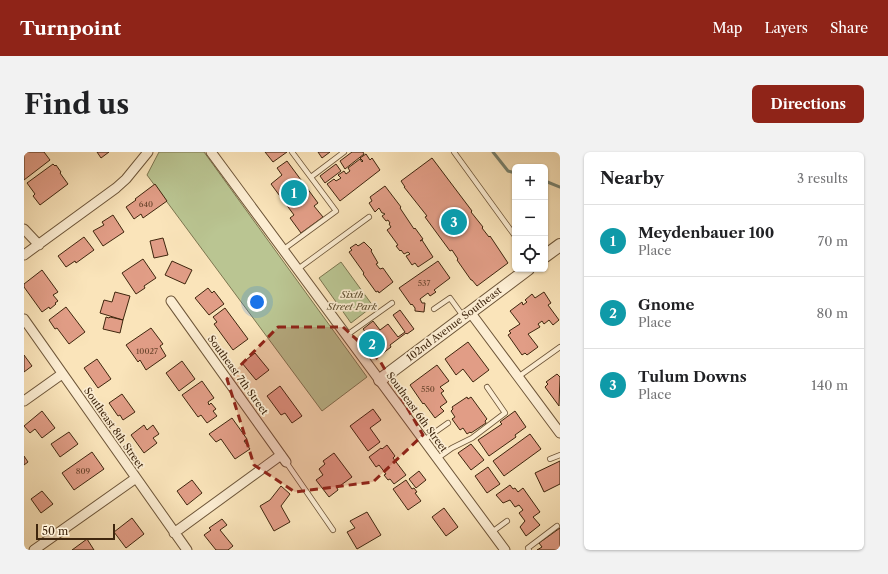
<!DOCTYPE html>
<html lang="en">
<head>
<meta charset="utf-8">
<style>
  body { margin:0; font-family:"Libre Caslon Text",serif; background:#f2f2f2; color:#202124 }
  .controls { position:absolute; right:12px; top:12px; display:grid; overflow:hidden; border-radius:6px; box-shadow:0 1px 3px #0004 }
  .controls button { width:36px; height:36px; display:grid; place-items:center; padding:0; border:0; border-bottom:1px solid #e0e0e0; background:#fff; color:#202124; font:20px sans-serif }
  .scale { position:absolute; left:12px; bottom:10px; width:79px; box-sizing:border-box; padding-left:4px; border:2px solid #3f260e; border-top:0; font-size:11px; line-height:14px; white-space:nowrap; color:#3f260e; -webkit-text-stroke:3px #fcedd2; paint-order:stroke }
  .you { position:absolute; left:233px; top:150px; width:14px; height:14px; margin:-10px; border:3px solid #fff; border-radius:50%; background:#1a73e8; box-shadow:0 0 0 6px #1a73e833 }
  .badge { display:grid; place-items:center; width:26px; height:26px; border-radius:50%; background:#8f2418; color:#fff; font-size:13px; font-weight:700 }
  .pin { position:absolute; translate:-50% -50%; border:2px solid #fff; box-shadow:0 1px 4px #0006 }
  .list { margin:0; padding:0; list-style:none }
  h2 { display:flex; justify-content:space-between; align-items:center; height:52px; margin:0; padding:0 16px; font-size:17px }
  h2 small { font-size:13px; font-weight:400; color:#757577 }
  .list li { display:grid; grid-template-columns:26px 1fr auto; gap:12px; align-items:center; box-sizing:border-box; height:72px; padding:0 16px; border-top:1px solid #e0e0e0 }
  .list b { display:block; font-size:15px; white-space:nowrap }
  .list p { margin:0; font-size:13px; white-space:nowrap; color:#757577 }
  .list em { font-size:13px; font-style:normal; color:#757577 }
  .icon { flex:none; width:22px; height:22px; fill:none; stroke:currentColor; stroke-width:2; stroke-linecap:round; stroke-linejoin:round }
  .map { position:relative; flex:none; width:536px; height:398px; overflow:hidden; border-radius:6px }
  header { display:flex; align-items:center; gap:24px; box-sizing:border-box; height:56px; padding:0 20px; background:#8f2418; color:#fff }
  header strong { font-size:19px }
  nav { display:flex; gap:22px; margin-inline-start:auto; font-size:14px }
  .intro { display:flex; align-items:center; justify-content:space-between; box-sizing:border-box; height:96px; padding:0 24px }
  h1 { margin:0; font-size:28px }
  .button { padding:10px 18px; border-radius:6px; background:#8f2418; color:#fff; font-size:14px; font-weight:700 }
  main { display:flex; gap:24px; padding:0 24px }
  aside { flex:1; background:#fff; border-radius:6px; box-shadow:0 1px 3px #0004 }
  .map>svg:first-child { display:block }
</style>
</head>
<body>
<header>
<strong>Turnpoint</strong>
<nav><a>Map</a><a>Layers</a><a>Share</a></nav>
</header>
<div class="intro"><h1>Find us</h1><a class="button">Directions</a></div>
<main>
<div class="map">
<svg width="536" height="398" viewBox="0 0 536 398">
  <rect width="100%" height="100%" fill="#fae4ba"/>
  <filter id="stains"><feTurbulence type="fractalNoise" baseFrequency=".005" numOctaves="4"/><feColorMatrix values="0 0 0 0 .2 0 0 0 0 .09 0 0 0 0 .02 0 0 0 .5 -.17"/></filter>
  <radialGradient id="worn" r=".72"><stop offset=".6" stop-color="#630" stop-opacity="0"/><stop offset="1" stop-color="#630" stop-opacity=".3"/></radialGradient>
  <path fill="#bac592" stroke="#7c7650" d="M135,0H180L343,225L298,259L123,23Z
    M317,110L349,154L327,171L295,126Z"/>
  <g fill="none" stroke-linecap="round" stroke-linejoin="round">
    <path stroke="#78826f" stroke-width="3" d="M469,0L484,19L491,21
      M521,29L536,35"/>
  </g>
  <path fill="#e19d86" stroke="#3f260e" d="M0,0H20L26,8L0,28Z
    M73,0H85L77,6Z
    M241,0H263L249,10Z
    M294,0H306L298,6Z
    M328,0H339L340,2L321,17L316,9Z
    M342,2L346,8L348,6L356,18L316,49L303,32L310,27L312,29L317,26L314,23L320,19L322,22L326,19L324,16L336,7L338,10L339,9L336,6Z
    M408,6L448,59L447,60L459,75L458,76L465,85L466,84L484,111L453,134L448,128H447L433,108L434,107L428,98L426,99L401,65L403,64L380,35H381L377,29Z
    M263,9L294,51L290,54L299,65L277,81L266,66L270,63L247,32L258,23L253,16Z
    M29,12L31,14L32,13L37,20L36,21L44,32L16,53L9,44L11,42L3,31Z
    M312,12L317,19L301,31L296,24Z
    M131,32L143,49L119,66L117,62L110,67L102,55L112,48L111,47Z
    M361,34L377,55L376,56L390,77L391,76L399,87L396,89L398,88L409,105L394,115L391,111L388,113L382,104L386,102L384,100L380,102L377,98L376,99L372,94L374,93L363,78L367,75L365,72L366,71L364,68L362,69L358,64L361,62L359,61H358L355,56L351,60L345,51L348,49L346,45Z
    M89,63L100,80L79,94L69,79L80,73L78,70Z
    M60,85L70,98L52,111L51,109L42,115L34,104Z
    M139,86L144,103L130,106L126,89Z
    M340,90L348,98L347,99L354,111L352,112L356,117L359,116L369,130L355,141L354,139L352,140L339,122L340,121L325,100L328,98L326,96L332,92L334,94Z
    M119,107L132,126L120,134L121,136L112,142L98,121Z
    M148,109L168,118L161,132L141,123Z
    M414,109L426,126L410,138L412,140L406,144L404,141L396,147L398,151H401L400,160L391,159V156L388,152L387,153L375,136Z
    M18,118L34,140L29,143L34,149L31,151L32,152L26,157L25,155L18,160L0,135V132Z
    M184,136L188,141L190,139L200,152L185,163L171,146Z
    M91,140L106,144L99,168L76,161L80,148L88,150Z
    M520,140L527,151L524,153L535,168L529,173L525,168L520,172L518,169L514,172L516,175L504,182L514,195L503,203L501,201L498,203L484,183L487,181L485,179L496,172L486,159L498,150L499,153L503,150L501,148L508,142L511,146Z
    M42,155L61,180L45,192L33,176L31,177L25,168Z
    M201,156L224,187L209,198L190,172L193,170L189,165Z
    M376,158L390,177L383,182L382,181L366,193L367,195L358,202L339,177L349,169L356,178L364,172L374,185L381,180L369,163Z
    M82,165L85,166L86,165L99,168L96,181L79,177Z
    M127,176L139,192L136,194L142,204L122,218L116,208L114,210L102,193Z
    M444,190L465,218L449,230L439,217L432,223L421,207Z
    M231,201L245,218L232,228L218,211Z
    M0,203L8,214L0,220Z
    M73,207L87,227L74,236L60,216Z
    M158,209L171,227L155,239L142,221Z
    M413,213L425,229L416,235L420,239L417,241L423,250L416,255L420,259L411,266L400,251L399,252L386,233Z
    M533,222L536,225L535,254L521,235L524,232L522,230Z
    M178,229L190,246L184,250L185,253L187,251L192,257L189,259L193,264L183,271L177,263L174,265L158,243Z
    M256,234L278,264L268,271L261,261L257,263L243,244Z
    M98,242L111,260L99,268L96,263L94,264L85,251Z
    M443,245L444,247L447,245L463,267L461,269L462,271L447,281L446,280L443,282L439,276L436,278L428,267L431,265L427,259L429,257L428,255Z
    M349,257L357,268L346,276L356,290L344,299L326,274Z
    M18,259L31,276L18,286L11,277L6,281L0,274Z
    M491,259L502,275L491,283L492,285L465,304L454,288L478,272L476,270Z
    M208,266L223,287L220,289L226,297L211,307L197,287L192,290L185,282Z
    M120,273L123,278L129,273L135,282L129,286L133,291L120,301L107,283Z
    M45,280L54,292L36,305L27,292Z
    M506,282L517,297L480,324L469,309Z
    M447,292L460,308L447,318L434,301Z
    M363,293L371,304L369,306L382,323L370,332L366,327L364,328L360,323L362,322L355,313L352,315L345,305L357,296L358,297Z
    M68,300L80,317L50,338L38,321Z
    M310,301L328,325L313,336L314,338L305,345L292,328L299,323L295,317L301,312L299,309Z
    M0,304L4,310L0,313Z
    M536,309V332L520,340L511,321Z
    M464,315L476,332L463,341L451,324Z
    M395,319L402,328L392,336L385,327Z
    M168,328L178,341L163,353L153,339Z
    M382,328L388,337L390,336L393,340L391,341L397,349L384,358L369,337Z
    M486,333L489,337L491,336L494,340L499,336L516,360L509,365L516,373L502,384L496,375L501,369L495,361L499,358L495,353L491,355L486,348L479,351L472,343Z
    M257,334L266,342L257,354L266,370L250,379L236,354L246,348Z
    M18,339L29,352L17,361L7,347Z
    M420,356L434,375L422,384L408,365Z
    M343,360L357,383L333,397L323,380L331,376L326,369Z
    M108,366L120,382L102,396L90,380Z
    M198,367L203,373L196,378L209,394L204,398H192L180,383L187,378L185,376Z
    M536,376V398H513L518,395L515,391Z
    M63,387L70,398H48Z"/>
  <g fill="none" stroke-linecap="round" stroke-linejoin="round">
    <defs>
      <path id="service" d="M430,0L491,84
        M287,25L320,0
        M260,97L312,59L268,0
        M274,117L345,65
        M410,157L426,146L439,164
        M323,183L368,151
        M494,225L536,195
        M400,288L424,271
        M414,306L428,296L448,286L481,261L463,235
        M526,307L536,303
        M262,310L309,378
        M468,380L483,369
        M505,398L504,396L533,374"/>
      <path id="minor" d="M187,0L481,398
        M0,77L15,93
        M0,103L92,36L102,27L124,0
        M147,149L262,310
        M446,160L536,281
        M0,167L163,398
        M0,249L38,222
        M150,381L257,303
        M10,398L112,326"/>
      <path id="tertiary" d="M521,104L536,93
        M356,228L504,117"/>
    </defs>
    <use href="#service" stroke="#6e5639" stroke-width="6"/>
    <use href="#minor" stroke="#6e5639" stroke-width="11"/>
    <use href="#tertiary" stroke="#6e5639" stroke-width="14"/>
    <use href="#service" stroke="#fcedd2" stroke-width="4.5"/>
    <use href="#minor" stroke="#fcedd2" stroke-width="9"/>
    <use href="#tertiary" stroke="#fcedd2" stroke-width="12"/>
  </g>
  <path fill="#8f2418" fill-opacity="0.2" stroke="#8f2418" stroke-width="3" stroke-dasharray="8 5" stroke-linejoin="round" d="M254,175H319L356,209L399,283L349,330L271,340L230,313L203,227Z"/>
  <g text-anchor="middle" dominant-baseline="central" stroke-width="3.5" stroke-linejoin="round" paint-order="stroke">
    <g font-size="8" fill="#68442c">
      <text x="122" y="52">640</text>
      <text x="400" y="131">537</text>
      <text x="123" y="199">10027</text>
      <text x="404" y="237">550</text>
      <text x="59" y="319">809</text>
    </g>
    <g font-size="10" font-style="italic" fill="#5e4e2f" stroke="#fcedd2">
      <text x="328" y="142">Sixth<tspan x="328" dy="12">Street Park</tspan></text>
    </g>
    <g font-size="10" fill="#3f260e" stroke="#fcedd2">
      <text transform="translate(430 172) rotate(-37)">102nd Avenue Southeast</text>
      <text transform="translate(214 223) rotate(54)">Southeast 7th Street</text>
      <text transform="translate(393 260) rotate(54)">Southeast 6th Street</text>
      <text transform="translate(90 276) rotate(55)">Southeast 8th Street</text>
    </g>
  </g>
  <rect width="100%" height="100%" filter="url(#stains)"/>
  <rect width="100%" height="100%" fill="url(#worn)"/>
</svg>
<div class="controls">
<button>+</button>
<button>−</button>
<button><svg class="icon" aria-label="locate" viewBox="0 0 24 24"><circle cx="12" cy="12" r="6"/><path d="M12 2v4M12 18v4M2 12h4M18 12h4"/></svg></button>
</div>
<div class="scale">50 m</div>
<div class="you"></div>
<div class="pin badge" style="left:270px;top:41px;background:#0f9aa8">1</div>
<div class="pin badge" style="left:348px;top:192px;background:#0f9aa8">2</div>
<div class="pin badge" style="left:430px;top:70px;background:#0f9aa8">3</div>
</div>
<aside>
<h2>Nearby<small>3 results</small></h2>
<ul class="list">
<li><span class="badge" style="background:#0f9aa8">1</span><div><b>Meydenbauer 100</b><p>Place</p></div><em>70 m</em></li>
<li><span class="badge" style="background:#0f9aa8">2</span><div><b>Gnome</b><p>Place</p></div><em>80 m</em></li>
<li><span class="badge" style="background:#0f9aa8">3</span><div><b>Tulum Downs</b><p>Place</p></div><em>140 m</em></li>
</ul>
</aside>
</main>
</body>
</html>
